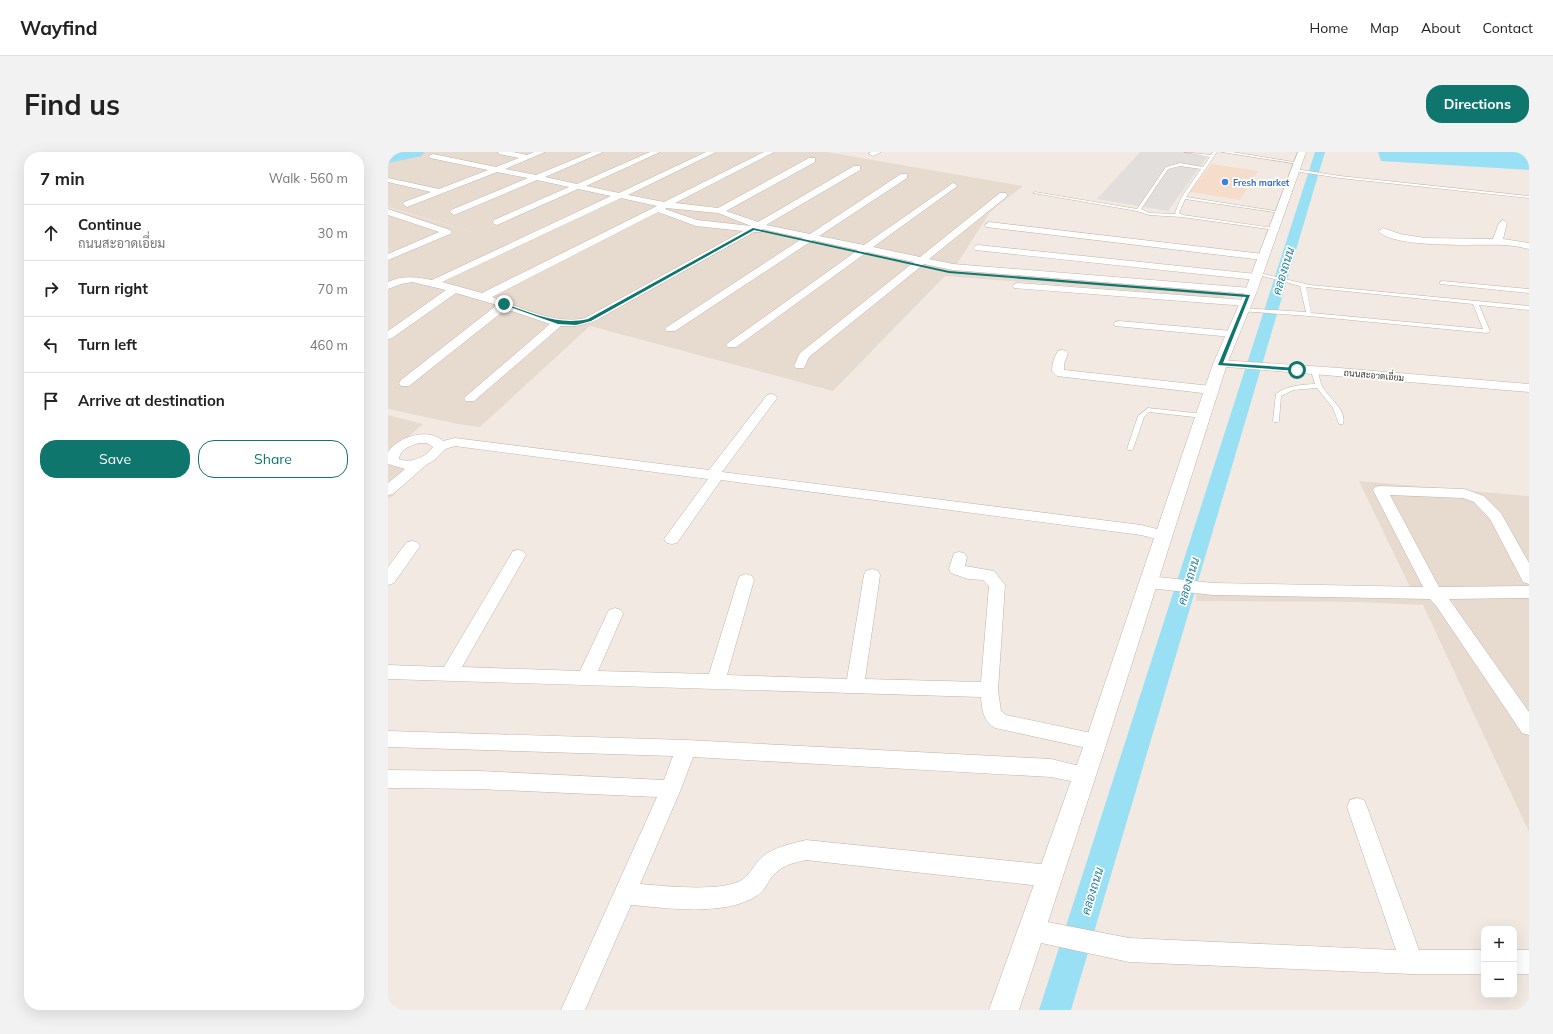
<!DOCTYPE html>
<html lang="en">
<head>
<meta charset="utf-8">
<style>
  body { margin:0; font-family:Mulish,Sarabun,sans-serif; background:#f2f2f2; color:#222 }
  .controls { position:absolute; right:12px; bottom:12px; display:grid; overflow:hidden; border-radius:8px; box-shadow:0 4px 16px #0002 }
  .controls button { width:36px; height:36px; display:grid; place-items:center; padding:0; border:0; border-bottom:1px solid #e0e0e0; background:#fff; color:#222; font:20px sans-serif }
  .stop { position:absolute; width:12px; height:12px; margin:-9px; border:3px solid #0f766e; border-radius:50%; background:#fff }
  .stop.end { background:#0f766e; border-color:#fff; box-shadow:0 1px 4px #0008 }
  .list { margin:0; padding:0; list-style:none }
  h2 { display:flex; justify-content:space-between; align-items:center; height:52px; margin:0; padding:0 16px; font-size:17px }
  h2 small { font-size:13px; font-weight:400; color:#767676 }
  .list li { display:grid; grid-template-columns:26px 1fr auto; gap:12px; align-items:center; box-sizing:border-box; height:56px; padding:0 16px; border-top:1px solid #e0e0e0 }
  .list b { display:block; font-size:15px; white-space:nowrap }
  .list p { margin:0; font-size:13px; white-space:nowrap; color:#767676 }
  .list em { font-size:13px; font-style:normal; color:#767676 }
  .actions { display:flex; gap:8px; padding:12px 16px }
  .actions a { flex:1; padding:9px 0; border:1px solid #0f766e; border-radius:16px; text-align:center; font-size:14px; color:#0f766e }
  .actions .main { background:#0f766e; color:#fff }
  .icon { flex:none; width:22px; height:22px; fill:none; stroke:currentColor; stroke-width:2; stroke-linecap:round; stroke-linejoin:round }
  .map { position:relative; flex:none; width:1141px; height:858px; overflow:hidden; border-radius:16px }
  header { display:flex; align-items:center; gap:24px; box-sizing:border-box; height:56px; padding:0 20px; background:#fff; border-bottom:1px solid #e0e0e0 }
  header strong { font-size:19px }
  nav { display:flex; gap:22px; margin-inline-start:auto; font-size:14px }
  .intro { display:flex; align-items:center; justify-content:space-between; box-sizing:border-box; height:96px; padding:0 24px }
  h1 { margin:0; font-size:28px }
  .button { padding:10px 18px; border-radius:16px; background:#0f766e; color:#fff; font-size:14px; font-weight:700 }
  main { display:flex; gap:24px; padding:0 24px }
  aside { flex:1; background:#fff; border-radius:16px; box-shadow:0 4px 16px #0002 }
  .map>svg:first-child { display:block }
</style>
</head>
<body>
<header>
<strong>Wayfind</strong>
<nav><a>Home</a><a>Map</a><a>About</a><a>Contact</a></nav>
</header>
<div class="intro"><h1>Find us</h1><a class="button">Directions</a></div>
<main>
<aside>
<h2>7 min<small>Walk · 560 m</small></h2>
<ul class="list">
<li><svg class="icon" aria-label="ahead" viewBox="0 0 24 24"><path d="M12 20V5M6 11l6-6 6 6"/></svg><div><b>Continue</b><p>ถนนสะอาดเอี่ยม</p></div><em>30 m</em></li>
<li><svg class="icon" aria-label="right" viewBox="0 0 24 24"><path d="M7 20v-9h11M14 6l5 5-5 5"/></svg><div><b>Turn right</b></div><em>70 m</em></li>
<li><svg class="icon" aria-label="left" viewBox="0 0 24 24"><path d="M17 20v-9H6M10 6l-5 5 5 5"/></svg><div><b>Turn left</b></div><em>460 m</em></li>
<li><svg class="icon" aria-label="arrive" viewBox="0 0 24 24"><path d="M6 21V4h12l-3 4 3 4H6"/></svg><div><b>Arrive at destination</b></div></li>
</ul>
<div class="actions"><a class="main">Save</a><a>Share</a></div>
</aside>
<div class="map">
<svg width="1141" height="858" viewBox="0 0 1141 858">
  <rect width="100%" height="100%" fill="#f2eae2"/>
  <path fill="#e7dbd0" d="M36,0H439L635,34L602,60L569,112L840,135L836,146L557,124L445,239L202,174L92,275L70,272L0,257V56L95,83L0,55V8Z
    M0,263L35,272L0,303Z
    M0,313L34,316V317L21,326L6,343L0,347Z
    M971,329L1141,344V680L1035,453L969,450L808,449L809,430L915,434L1022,435Z"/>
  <path fill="#f6dccb" d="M823,12L870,19L852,48L802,40Z"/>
  <path fill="#e2dedb" d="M752,0H793L820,4L780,59L709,47Z"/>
  <path fill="#9ae0f4" d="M990,0H1141V18L993,9Z"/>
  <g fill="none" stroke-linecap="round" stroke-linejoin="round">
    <path fill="#9ae0f4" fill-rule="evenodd" d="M927,0H937L683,858H651Z"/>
    <path fill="#9ae0f4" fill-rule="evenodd" d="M4,0H36L34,4L0,11V1Z"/>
    <defs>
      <path id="service" d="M796,0L823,3L825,0H829L798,45L894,60L892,61L797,47L791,61L795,63L885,76L887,77V78L794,65L761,63L749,59L645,41L647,40L749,57L778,15L792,11L815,15L822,5ZM792,14L813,17L793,46L787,61L788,62L762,61L753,57L780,17Z
        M834,0H844L912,11L910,12Z
        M907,17L952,24L1141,44V46L952,26L906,19Z
        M867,120L922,133L1141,154V158L1091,153L1102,179L1099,181L921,164L852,159L851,158L854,156L918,160L912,134L867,122ZM918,135L1085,152L1095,177L923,161Z
        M1054,129L1141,137V141L1052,132V130Z
        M926,217C932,220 931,228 934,234C940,246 959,257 955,272H951L945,256L929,236L905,238L893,244L891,269L890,270H886L885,269L888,242C900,233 913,233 927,232L923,219Z
        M760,256L815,262L818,264L815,266L761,260L756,265L745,297L744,298H740L739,297L750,264Z"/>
      <path id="minor" d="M110,0H125L139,3L146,0H157L117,17L148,23L204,0H215L157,25L189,32L262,0H272L198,34L231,41L318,0H328L240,43L276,50L376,0H386L287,51L330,56L421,6H427V10L338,59L370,70L466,14H472V18L378,73L422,82L513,22H519V26L431,84L476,93L565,31L569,33L568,35L485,95L532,105L612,41H618L619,43L618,45L541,107L565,112L863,136L868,139L863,142L565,118L536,112L421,205L416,216H408L406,214L412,201L526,110L479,100L348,195H340L338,193L340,191L470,98L425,88L287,179H279L277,177L279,175L415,86L374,77L373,80H366L205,170L188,174H173L86,249H78L76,246L162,172L118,157L21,234H13L11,231L13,228L109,153L68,141L4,186L0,187V179L58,138L24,130L13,132L0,137V130C15,123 28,125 44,128L223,44L190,37L109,73L106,72L105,70L106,68L181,35L149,28L66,63L62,60L63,58L140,26L109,20L19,55L15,52L16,50L43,40L0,30V26L51,37L100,18L42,6L41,4L45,2L108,15L131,6L111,2ZM233,46L269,54L94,141L54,130ZM278,56L330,61L363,74L309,68L277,57ZM270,60L308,74L355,79L197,166C166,173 133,155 104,145Z
        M483,0H493L485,4L481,2Z
        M0,57L62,78L64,80L62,82L0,108V102L51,80L0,63Z
        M1115,68L1119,71L1115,87L1141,91V97C1132,95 1123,93 1114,93C1088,92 1007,97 990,79L995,76L1012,82L1037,86L1105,87L1111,71Z
        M601,70L875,102L880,105L875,108L598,75L597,73Z
        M590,93L868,122L873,125L868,128L587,98L585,96L587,94Z
        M630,131L858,148L863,151L858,154L626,136L625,134L626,132Z
        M731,169L844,179L850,182L844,185L727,174L726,172L727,170Z
        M674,198L678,199L680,201L676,212V218L823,234L827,235L829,238L827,241L823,242L669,224L664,219C664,212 666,205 670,199Z
        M832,208L951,216L1141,232V240L828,214L826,212L828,210Z
        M383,242L387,243L389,246L334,320L753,373L781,380L784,384L781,388L776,389L753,383L333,328L289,391L284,392L279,391L276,387L320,327L67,294L57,297L48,307L38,313L5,342L0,343V331L17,317L0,312V300C10,285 40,275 55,289L67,286L321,318L379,243ZM32,291H39L45,295C38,305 23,312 11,307C12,297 23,293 32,291Z
        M992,334L1076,337L1096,344L1113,361L1141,411V432L1135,430L1102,367L1086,350L1075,346L1002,343L1051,435L1141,434V446L1061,447L1141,560V583L1134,581L1049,455L1042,447L825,443L761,436L755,434L753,430L755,426L761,424L825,431L1035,435L985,338L987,335Z
        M24,389L29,390L32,394L6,431L0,433V415L19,390Z
        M130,398L135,399L138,403L74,515L192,519L219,462L221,458L227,456L233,458L235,462L210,519L321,522L350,428L352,424L358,422L364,424L366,428L339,523L459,527L476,423L478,419L484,417L490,419L492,423L477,527L593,530L601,434L595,428L580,427L563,421L561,417L566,401L571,400L576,401L579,405L577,414L606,419L617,433L610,538L613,559L618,563L708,582L715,584L718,590L715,596L708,598L607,576C595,568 594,559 593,545L0,527V513L56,515L125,399Z
        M0,579L298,588L663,607L704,617L707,623L704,629L697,632L663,625L305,605L293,637L252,732C277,734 330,740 352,729C361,724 365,715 371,708C382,696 402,692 418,688L662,713L670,717L673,724L670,731L662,735L418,708C404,711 392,714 383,726C379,732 376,739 370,743C338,765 279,756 243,753L197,858H173L269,645L91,637L0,636V618L91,619L276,628L285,604L0,595Z
        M969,646L976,648L979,655L1031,798H1096V822H1024L741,810L644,789L636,786L633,778L636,770L644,767L741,786L1008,798L959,655L962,648Z
        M1126,798H1141V822H1126Z"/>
      <path id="tertiary" d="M910,0H918L869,139L839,212L719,590L631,858H601L697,590L825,212L857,139Z"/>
    </defs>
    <use href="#service" stroke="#c1b3a7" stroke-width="1"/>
    <use href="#minor" stroke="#c1b3a7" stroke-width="1"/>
    <use href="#tertiary" stroke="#c1b3a7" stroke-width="1"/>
    <use href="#service" fill="#fff" fill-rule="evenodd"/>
    <use href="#minor" fill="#fff" fill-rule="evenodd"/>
    <use href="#tertiary" fill="#fff" fill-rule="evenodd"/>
  </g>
  <path fill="#0f766e" d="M365,76L561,119L862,143L835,211L909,216L911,218L909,219L830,213L858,145L561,121L366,78L203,169L188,173L170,172L114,152H117C145,161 170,174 200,167Z"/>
  <circle fill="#3f7fe0" stroke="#fff" stroke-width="1.5" cx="837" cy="30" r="4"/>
  <g text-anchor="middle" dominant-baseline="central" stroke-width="3.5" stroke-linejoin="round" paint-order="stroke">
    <g font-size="9" font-weight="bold" fill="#366cbe" stroke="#fff" text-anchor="start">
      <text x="845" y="30">Fresh market</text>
    </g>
    <g font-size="9" fill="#443a32" stroke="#fff">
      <text transform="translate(986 223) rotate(5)">ถนนสะอาดเอี่ยม</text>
    </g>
    <g font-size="12" font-style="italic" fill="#24809c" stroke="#fff">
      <text transform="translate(895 119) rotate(-73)">คลองถนน</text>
      <text transform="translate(800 429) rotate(-73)">คลองถนน</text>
      <text transform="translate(704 739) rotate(-73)">คลองถนน</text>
    </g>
  </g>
</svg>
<div class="controls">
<button>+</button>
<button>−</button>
</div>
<div class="stop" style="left:909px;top:218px"></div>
<div class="stop end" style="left:116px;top:152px"></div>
</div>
</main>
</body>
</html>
